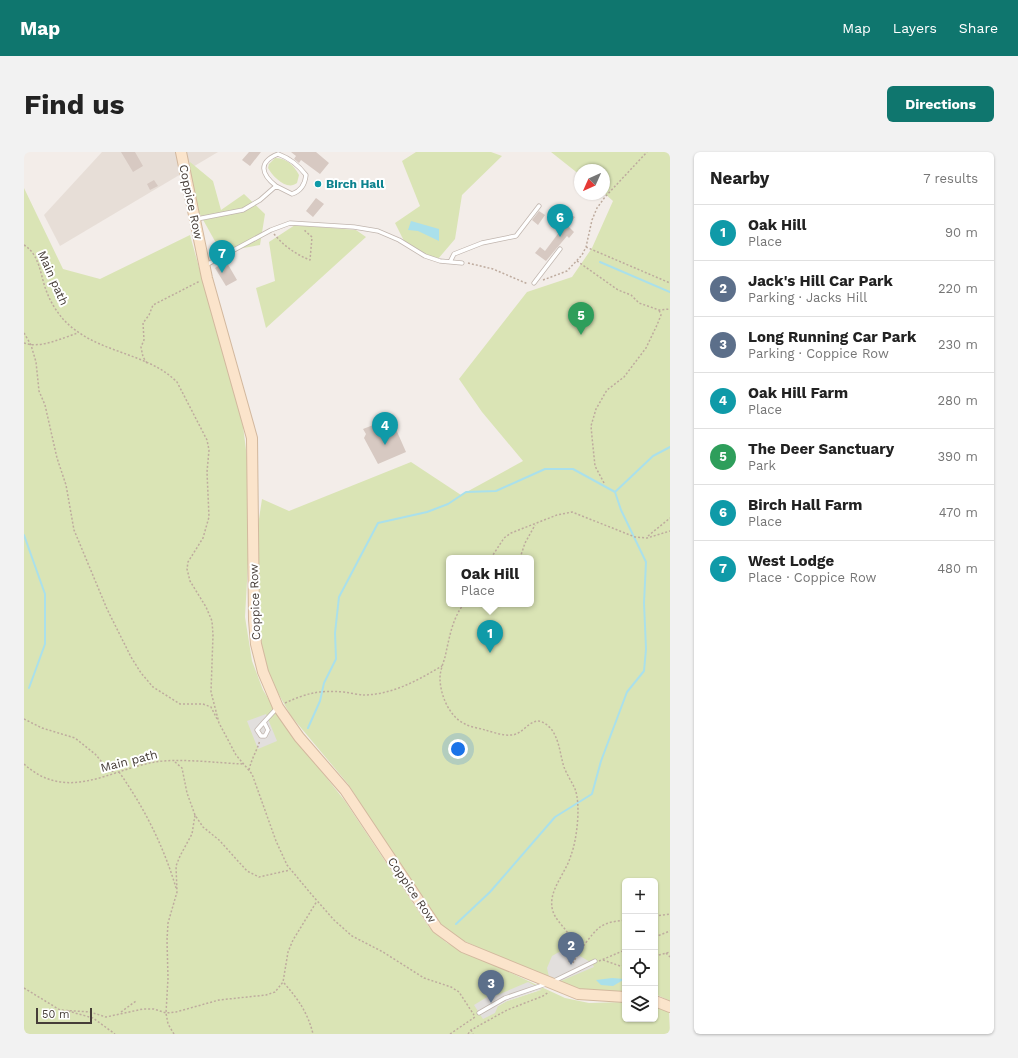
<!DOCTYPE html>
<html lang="en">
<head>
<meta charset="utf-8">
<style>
  body { margin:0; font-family:"Work Sans",sans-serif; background:#f2f2f2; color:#222 }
  .controls { position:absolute; right:12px; bottom:12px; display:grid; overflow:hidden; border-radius:6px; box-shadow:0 1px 3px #0004 }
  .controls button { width:36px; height:36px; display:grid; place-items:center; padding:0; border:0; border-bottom:1px solid #e0e0e0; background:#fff; color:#222; font:20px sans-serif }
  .compass { position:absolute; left:550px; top:12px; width:36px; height:36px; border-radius:50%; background:#fff; box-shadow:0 1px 3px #0004; rotate:225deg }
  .scale { position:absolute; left:12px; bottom:10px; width:56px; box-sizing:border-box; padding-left:4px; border:2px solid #463d38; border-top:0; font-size:11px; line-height:14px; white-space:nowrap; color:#463d38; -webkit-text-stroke:3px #fff; paint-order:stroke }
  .you { position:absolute; left:434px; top:597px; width:14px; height:14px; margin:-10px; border:3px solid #fff; border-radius:50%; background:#1a73e8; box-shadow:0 0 0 6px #1a73e833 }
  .badge { display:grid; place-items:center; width:26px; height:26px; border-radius:50%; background:#0f766e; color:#fff; font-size:13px; font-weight:700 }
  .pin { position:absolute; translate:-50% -33px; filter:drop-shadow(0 1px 2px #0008) }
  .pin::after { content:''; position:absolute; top:21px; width:14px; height:12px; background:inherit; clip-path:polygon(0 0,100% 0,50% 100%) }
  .popup { position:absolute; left:422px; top:403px; width:88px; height:52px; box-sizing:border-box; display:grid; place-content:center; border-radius:6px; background:#fff; filter:drop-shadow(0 1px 3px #0005); font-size:13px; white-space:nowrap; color:#767676 }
  .popup b { font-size:15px; color:#222 }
  .popup::after { content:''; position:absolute; left:50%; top:100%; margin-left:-8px; border:8px solid transparent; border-top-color:#fff }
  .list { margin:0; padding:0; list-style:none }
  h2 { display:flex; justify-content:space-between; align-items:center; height:52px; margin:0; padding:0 16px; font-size:17px }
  h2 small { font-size:13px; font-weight:400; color:#767676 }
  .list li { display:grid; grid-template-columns:26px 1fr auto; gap:12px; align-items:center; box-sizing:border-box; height:56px; padding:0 16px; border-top:1px solid #e0e0e0 }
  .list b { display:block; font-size:15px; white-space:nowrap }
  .list p { margin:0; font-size:13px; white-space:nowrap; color:#767676 }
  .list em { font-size:13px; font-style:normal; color:#767676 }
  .icon { flex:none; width:22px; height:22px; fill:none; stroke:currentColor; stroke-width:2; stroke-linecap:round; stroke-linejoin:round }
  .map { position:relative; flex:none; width:646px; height:882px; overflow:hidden; border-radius:6px }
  header { display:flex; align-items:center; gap:24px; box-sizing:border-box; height:56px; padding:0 20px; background:#0f766e; color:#fff }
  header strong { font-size:19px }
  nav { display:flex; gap:22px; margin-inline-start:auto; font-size:14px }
  .intro { display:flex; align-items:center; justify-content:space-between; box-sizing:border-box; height:96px; padding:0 24px }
  h1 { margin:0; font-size:28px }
  .button { padding:10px 18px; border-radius:6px; background:#0f766e; color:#fff; font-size:14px; font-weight:700 }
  main { display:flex; gap:24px; padding:0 24px }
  aside { flex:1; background:#fff; border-radius:6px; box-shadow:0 1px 3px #0004 }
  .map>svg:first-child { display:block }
</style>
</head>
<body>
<header>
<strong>Map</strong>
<nav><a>Map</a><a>Layers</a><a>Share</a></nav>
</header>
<div class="intro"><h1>Find us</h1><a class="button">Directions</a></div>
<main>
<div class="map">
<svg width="646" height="882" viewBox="0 0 646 882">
  <rect width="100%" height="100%" fill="#f3ede9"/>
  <path fill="#e7ded7" d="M78,0H194L36,94L20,63Z"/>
  <path fill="#dae4b5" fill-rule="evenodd" d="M392,0H467L478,4L438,43L431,87L414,107L383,95L371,71L396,54L378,9Z
    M527,0H646V849L631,842V729H601V839L572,840L548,837L431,785L415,770L392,740L324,632L267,564L246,527L239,505L234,460L233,380L238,347L265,359L387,310L437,343L499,309L458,260L435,227L503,140L548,125L568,96L589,49L580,41V18H556V23ZM425,406H507V452H425Z
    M251,6C262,6 270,13 275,23L273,31C263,39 249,25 244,16L245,12Z
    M166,10L189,29L197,58L220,42L241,62L236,93L197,100L163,39Z
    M0,36L39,117L76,127L166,83L219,274L224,314L225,393L221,465L228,509L239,538L259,571L321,649L405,775L423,791L541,846L565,851L601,850V867H631V854L645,860L646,882H0ZM517,838L483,849L474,854L463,845Z
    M271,73L332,78L342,85L242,176L232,136L251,129L245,90Z"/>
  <path fill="#e2dfdd" d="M242,562L253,589L234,597L223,569Z
    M542,796L568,811L570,815L532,831L525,825L523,816L528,804Z
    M504,830L518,837L483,849L474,854L471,861L459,867L450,853L463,845H469Z"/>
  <path fill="#aae0eb" d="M387,69L415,77V89L394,79L384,78Z
    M588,826L601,827L589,834L577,833L572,828Z"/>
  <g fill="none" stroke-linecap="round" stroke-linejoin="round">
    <path stroke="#aae0eb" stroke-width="2" d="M576,110L646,140
      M0,383L21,442V492L5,536
      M284,576L296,549L300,531L312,507L311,481L315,445L354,371L403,360L424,352L442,340L472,339L521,317H549L591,340
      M432,772L466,740L531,665L568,642L577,609L603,540L620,519L622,497L620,451L622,410L597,358L591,340L629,304L646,295"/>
  </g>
  <path fill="#d7c9c2" d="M97,0H111L119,14L109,20Z
    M225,0H237L226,14L218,8Z
    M267,0H292L305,11L296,22L277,8L275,11L270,7L272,4Z
    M130,28L134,34L126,38L123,32Z
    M292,46L300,52L289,65L282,59Z
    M515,59L521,63L514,73L508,68Z
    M539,59L551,65L544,74L550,80L545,86L543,84L522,109L511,101L516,95L521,99L536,79L528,73Z
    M202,109L213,128L202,134L191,116Z
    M367,266L382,300L354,312L340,286L342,282L339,277Z"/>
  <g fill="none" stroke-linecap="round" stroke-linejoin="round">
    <defs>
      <path id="lane" d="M173,67L219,58L236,48L252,34C237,22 234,10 254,2C265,6 275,14 282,23C281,33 277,39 268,42L252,34
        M426,110L430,102L458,91L492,84L515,54
        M182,113L247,78L266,71L330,75L354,79L375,88L401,104L416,109L438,111
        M510,131L536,97
        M240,570L233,578L237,584H241L244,578L240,570L253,556
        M530,829L571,809
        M455,861L481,846L522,832"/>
      <path id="secondary" d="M157,0L183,126L228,286L230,468L232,492L239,520L254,555L275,585L321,638L413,776L439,795L554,842L601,845
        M631,849L646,855"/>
    </defs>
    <use href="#lane" stroke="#c1b6af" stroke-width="5"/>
    <use href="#secondary" stroke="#d2b89e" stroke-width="12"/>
    <path stroke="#beab9e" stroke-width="1.5" stroke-dasharray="2 2" stroke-linecap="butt" d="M250,82C260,94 271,102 286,108L288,85L279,77
      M0,93C16,103 16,122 22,138C26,149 32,159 39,167C71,202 122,199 153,230L183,288L185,298L183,320L185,365L179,386L164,410L163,417L166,429L182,455L188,469L189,483L187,540L195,571L212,603L228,622L252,689L263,713L288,743L310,768L328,784L359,800L400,826L427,835L435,840L450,863
      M562,95L646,131
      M553,109L594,138L607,143L615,151L635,158L646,157
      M444,111L469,117L504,132
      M519,128L543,119L558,103L562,95L568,68L573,56L581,45L623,0
      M0,181L7,193L12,210L15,239L21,253L33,306L42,333L50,378L83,457L107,505L117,521L129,535L156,552H179L187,555L193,567
      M0,191C16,197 38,186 54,181
      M123,211L119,205L117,195L120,188L119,171L125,163L129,153L176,129
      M580,331L571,314L568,285L567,274L572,257L583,238L600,225L622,196L633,173L637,163L635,158
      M624,384L646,366
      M467,406L480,386L487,381L533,363L548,360L611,385L623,386L646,379
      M496,406L501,391L511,373
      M440,452C428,466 425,488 421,505C419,512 416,519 416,526C416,542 425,565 441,572C446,575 455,576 461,578C469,580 479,584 487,583C498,583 503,570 514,569C519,569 525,574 528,578C536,590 536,603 540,615C543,623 548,630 551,637C557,652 553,688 547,703C543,718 530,732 528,747C524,775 559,776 545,810
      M261,551C283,541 295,538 320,540C327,541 335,543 341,543C370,542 394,528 418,514
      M0,567L18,576L51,586L71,602L84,617L92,621
      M151,610L158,616L163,641L171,663L179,675L195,688L223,719L235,725L266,718
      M0,612C43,651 85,618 131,610C157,606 193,611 220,612
      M225,618C228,605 233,599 236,588
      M95,620C120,655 140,695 152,736
      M631,764L646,762
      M631,785L646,779
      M642,801L646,805
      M631,804L646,800
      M579,808L596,814L601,813
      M575,809L601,798
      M549,811C554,801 567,782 576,775C583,770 593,769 601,768
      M260,831C274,847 284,861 289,882
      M0,836L36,858L66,860L82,865L119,857H130L142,861L152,860L195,848L242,843L251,840L259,830L264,800L269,788L293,749
      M44,859L69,866L91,882
      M97,860L112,849
      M447,878L449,882
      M150,882L144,872L142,861L144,826L143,788L144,771L153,740L152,714L156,704L168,682L171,663
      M426,882L451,865
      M444,882L447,878L483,858L519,844L525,840"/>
    <use href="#lane" stroke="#fff" stroke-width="3.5"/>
    <use href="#secondary" stroke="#fbe4cb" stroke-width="10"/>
  </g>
  <circle fill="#0f9aa8" stroke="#fff" stroke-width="1.5" cx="294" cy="32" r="4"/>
  <g text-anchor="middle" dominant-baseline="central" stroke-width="4" stroke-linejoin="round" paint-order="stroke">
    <g font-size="12" font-weight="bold" fill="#0d838f" stroke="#fff" text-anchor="start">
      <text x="302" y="32">Birch Hall</text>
    </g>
    <g font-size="12" fill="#463d38" stroke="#fff">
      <text transform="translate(167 50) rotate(78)">Coppice Row</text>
      <text transform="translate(29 126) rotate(66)">Main path</text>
      <text transform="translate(231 450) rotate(-92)">Coppice Row</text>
      <text transform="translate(105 609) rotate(-14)">Main path</text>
      <text transform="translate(388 738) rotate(56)">Coppice Row</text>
    </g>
  </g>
</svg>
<div class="controls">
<button>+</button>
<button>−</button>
<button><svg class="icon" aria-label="locate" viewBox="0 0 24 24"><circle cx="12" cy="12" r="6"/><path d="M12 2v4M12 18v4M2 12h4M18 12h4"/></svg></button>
<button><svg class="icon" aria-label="layers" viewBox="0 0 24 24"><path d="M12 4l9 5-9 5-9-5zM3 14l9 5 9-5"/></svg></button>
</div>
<svg class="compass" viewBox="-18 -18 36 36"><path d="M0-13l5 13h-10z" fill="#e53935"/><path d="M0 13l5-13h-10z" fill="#767676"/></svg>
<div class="scale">50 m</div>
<div class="you"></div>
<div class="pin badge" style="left:466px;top:501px;background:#0f9aa8">1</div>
<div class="popup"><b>Oak Hill</b>Place</div>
<div class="pin badge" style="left:547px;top:813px;background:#5c6f8a">2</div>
<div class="pin badge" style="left:467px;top:851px;background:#5c6f8a">3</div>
<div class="pin badge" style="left:361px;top:293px;background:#0f9aa8">4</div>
<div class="pin badge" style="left:557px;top:183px;background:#2e9e5b">5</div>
<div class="pin badge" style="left:536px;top:85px;background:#0f9aa8">6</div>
<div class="pin badge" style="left:198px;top:121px;background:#0f9aa8">7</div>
</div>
<aside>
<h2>Nearby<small>7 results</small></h2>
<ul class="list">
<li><span class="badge" style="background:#0f9aa8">1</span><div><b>Oak Hill</b><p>Place</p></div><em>90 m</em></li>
<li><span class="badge" style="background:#5c6f8a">2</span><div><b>Jack's Hill Car Park</b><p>Parking · Jacks Hill</p></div><em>220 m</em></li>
<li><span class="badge" style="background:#5c6f8a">3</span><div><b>Long Running Car Park</b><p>Parking · Coppice Row</p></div><em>230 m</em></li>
<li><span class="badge" style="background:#0f9aa8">4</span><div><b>Oak Hill Farm</b><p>Place</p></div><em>280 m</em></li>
<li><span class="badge" style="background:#2e9e5b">5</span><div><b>The Deer Sanctuary</b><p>Park</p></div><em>390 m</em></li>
<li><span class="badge" style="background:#0f9aa8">6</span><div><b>Birch Hall Farm</b><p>Place</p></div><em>470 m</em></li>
<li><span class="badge" style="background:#0f9aa8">7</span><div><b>West Lodge</b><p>Place · Coppice Row</p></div><em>480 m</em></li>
</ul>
</aside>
</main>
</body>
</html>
